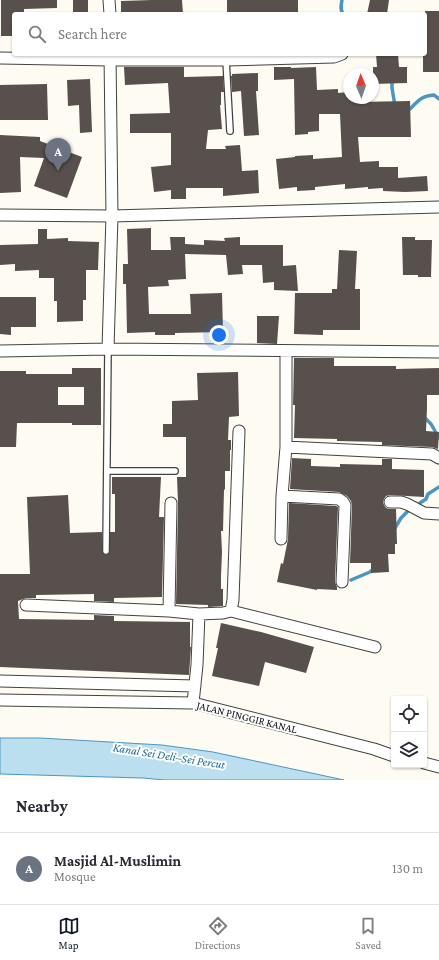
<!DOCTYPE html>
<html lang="en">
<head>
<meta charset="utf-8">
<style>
  body { margin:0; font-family:"Crimson Pro",serif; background:#f2f2f3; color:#2b2b33 }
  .controls { position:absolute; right:12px; bottom:12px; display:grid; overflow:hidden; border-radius:4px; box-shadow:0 1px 3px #0004 }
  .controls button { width:36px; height:36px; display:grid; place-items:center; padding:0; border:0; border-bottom:1px solid #e1e1e2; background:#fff; color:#2b2b33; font:20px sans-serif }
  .compass { position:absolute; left:343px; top:68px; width:36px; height:36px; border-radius:50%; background:#fff; box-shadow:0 1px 3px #0004; rotate:358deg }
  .you { position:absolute; left:219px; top:335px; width:14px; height:14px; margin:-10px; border:3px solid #fff; border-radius:50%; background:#1a73e8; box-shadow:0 0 0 6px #1a73e833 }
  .badge { display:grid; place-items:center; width:26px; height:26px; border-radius:50%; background:#111827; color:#fff; font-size:13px; font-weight:700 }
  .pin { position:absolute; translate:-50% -33px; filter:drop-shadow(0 1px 2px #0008) }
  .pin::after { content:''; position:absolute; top:21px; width:14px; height:12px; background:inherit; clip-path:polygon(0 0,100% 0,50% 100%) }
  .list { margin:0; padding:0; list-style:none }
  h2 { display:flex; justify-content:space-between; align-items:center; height:52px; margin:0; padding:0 16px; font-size:17px }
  h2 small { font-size:13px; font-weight:400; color:#7c7c81 }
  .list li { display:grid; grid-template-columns:26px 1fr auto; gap:12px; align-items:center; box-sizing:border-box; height:72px; padding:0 16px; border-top:1px solid #e1e1e2 }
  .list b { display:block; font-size:15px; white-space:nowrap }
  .list p { margin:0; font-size:13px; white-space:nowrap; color:#7c7c81 }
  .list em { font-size:13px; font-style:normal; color:#7c7c81 }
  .icon { flex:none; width:22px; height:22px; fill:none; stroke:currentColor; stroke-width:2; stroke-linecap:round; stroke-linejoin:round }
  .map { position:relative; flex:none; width:439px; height:780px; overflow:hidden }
  .search { position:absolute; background:#fff; box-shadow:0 1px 3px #0004; left:12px; right:12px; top:12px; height:44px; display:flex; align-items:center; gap:10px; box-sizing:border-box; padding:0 14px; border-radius:4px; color:#7c7c81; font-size:15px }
  .sheet { height:124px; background:#fff }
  nav { display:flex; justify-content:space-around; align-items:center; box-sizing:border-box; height:56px; border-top:1px solid #e1e1e2; background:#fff; font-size:11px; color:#7c7c81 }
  nav a { display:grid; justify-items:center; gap:2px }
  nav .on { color:#111827 }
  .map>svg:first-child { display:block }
</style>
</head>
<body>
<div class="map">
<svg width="439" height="780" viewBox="0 0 439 780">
  <rect width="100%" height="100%" fill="#fefbf3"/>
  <path fill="#bcdff0" stroke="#4a96c0" d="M0,738H40L162,745L213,752L344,780H165L143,778L0,774Z"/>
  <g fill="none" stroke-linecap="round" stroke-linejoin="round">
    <path stroke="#4a96c0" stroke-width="3.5" d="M342,0C341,5 340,10 343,14
      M392,80V88L395,106
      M407,110L410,109C418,101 421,96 434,95L439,99
      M423,416L431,424L439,438
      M395,528L401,518L408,511L426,499L428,494L439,487
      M351,580L370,572L374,568"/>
  </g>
  <path fill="#57504c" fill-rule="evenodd" d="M1,0H57V8L24,9V14H14V36H1Z
    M73,0H88V14H73Z
    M152,0H182L183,14H121V1Z
    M227,0H298V14H227Z
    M370,0H389L387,14H367Z
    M425,11H439V72H423V54H425Z
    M376,54H398L399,67H407V83L373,84V67H377Z
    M124,67H184V77L223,76L224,92H221V105H220L222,129L208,130L206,149H226L225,146L240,145L242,171L258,170L259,193L223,196V188H186V199H171V190L154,192L151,167L171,165V133H130V114L170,113L168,83L125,85Z
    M274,67H291V68L316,67L317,90L338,89V93L349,92V98H356V102L410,101L411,137H358L360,162L379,161V167H398V178L427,176L428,191L405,192L383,191V188L368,189V187L345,189V184L315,187V190L297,191V187L279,189L276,159L295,157V156L313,155V159L342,157L340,114H319V131L308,132V134L295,135L294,79L274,80Z
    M258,73V91H256L259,135L244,136L241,91L232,92L231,76H232V74Z
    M90,79L92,132L80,133L79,105L68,106L67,80Z
    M47,84L48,120H0V85Z
    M0,135L40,137V141L82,157L67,198L34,186L44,158L20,157L21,192L0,193Z
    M151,228V250H171L170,237H185V244L204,245V240L225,241L224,238L240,237V245H283V266L296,265L298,291L274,290V282L263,283L262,265H242L243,274L228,275L226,255L185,254L186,279L168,280L169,286L148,287L149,314H191L190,294L222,293L223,332L175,333V335H155V332L127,333L126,284H123V264H128L127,229Z
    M38,229H47V239L68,238V241L99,242L98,270H86V300H83V321L57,322V301H54V278H39V270L15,271V264L0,265V245L38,244Z
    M402,237H415V240H432L431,277H418V275H403Z
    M339,250L357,251L355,289H360V330H323V335L294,334L295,293H332V289H337Z
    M0,297H36V327H11V335L0,334Z
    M257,316H279L277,344L257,343Z
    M294,358H334V366H396V369L439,368V395H427V408L426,431L439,432L438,449L432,447L382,445V442L337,441V439L294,438L295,405H293Z
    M72,368H101V425H72V423H17L16,447H0V371H26V374H72ZM58,387H84V405H58Z
    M238,372L239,416L229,417L228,440H231V450H230V471H225V489L224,490L223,531H221L222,552L221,576V589H223V606L208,607V605L176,604L178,503L177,477H186V437H163V424H172V401L198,400L197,373Z
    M292,458L311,459V466L340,467V464L382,465V459H392V469L424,470V497L390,495L386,496L384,499L383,502L384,505L386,508L390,509H396L397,544H395V554H388L389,572L371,573V563H350L352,505L351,501L347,496L339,492L290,489Z
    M112,477H161L159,517H164L162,597L114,598V602L94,601V594L36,595V598H26L18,601L19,619L94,620V615L114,616V621L190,622V647H191L189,675L0,667V574H30L27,497L68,495L70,533L102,532V551L104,554L106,555L109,553L110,551V532H115V494H112Z
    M289,503L336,506L338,507L335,582L337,587V590L317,589V590L277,582L281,563L283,564L288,539Z
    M221,623L261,632L314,647L306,673L265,662L259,686L212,676L218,648H216Z"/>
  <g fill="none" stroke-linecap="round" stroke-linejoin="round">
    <defs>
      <path id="service" d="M226,60L230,131
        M107,471H175
        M106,551L108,349"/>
      <path id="minor" d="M109,0L110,14
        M0,58L110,60H226L334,57L342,54
        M0,215L112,216L439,207
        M108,349L112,216L110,54
        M0,351L108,349L439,352
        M286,447L432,454L439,458
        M282,496L339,499L343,502L345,505L342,582
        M390,502H401L407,504L424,513L439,514
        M281,539L282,496L286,447V351
        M26,605L169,611L199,614L197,665L193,703
        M169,611L171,503
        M231,611L375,647
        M199,614L223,613L231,611L233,600L239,431
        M0,681L195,686
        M0,700L193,703L374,749L394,756
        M424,763L439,767"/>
    </defs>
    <use href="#service" stroke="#424242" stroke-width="8"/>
    <use href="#minor" stroke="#424242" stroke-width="13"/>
    <use href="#service" stroke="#fff" stroke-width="5.5"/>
    <use href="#minor" stroke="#fff" stroke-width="11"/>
  </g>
  <g text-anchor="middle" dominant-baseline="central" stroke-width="4" stroke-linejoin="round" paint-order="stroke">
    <g font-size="11" fill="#0f0f0f" stroke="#fff">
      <text transform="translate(247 717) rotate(14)">JALAN PINGGIR KANAL</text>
    </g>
    <g font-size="12" font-style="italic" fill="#246995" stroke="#fff">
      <text transform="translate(169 756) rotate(9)">Kanal Sei Deli–Sei Percut</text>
    </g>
  </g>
</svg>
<div class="controls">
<button><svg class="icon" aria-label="locate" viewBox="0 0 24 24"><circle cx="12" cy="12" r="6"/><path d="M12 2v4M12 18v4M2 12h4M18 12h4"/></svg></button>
<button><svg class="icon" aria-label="layers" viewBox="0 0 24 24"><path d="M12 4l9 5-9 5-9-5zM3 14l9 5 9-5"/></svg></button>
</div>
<svg class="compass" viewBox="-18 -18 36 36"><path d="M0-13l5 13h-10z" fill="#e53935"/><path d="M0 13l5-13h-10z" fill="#7c7c81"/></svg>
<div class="you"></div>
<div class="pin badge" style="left:58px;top:171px;background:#6b7280">A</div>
<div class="search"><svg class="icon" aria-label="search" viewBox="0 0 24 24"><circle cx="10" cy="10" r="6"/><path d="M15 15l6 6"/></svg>Search here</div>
</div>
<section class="sheet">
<h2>Nearby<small></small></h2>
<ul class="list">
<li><span class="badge" style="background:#6b7280">A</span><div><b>Masjid Al-Muslimin</b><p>Mosque</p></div><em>130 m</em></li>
</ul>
</section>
<nav>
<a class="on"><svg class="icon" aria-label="map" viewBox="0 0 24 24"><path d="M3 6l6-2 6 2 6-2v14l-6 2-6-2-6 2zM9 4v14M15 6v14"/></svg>Map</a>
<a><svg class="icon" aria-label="directions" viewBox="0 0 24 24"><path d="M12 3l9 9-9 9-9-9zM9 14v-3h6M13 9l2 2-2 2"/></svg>Directions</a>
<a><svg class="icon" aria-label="saved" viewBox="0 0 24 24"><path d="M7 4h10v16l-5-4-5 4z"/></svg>Saved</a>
</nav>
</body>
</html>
